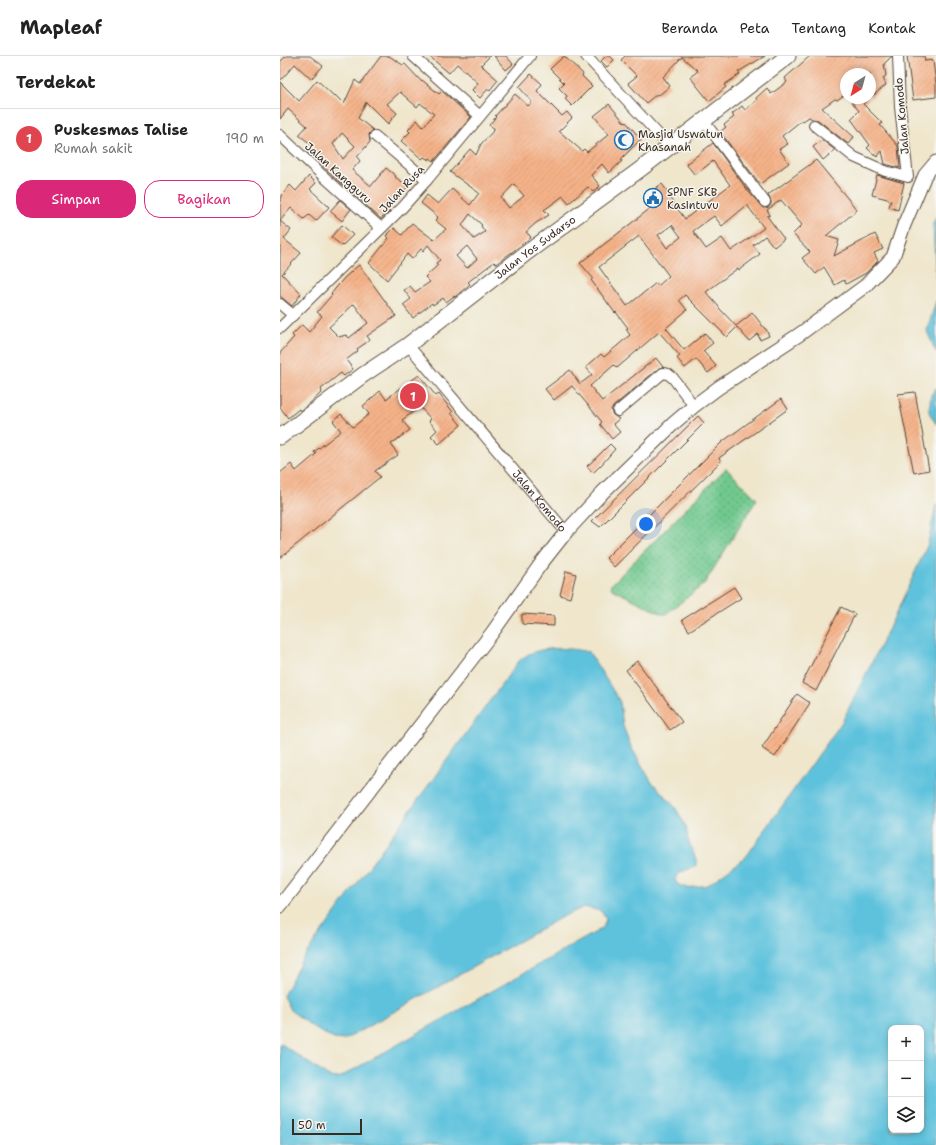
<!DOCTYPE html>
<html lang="id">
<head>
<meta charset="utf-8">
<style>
  body { margin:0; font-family:"Shantell Sans",sans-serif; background:#f6f6f6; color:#222 }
  .controls { position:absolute; right:12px; bottom:12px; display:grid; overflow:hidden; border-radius:8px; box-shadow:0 2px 6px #0003 }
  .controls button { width:36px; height:36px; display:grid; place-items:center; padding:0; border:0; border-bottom:1px solid #e0e0e0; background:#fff; color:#222; font:20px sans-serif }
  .compass { position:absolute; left:560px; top:12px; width:36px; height:36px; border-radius:50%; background:#fff; box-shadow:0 2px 6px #0003; rotate:216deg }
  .scale { position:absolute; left:12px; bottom:10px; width:70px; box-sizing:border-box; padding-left:4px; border:2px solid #3b2a1e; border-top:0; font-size:11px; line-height:14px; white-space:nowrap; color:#3b2a1e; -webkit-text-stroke:3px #f6f6f2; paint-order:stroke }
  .you { position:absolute; left:366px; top:468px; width:14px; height:14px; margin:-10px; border:3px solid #fff; border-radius:50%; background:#1a73e8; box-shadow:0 0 0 6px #1a73e833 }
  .badge { display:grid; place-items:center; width:26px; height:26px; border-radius:50%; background:#db2777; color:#fff; font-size:13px; font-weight:700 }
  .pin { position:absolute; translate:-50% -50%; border:2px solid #fff; box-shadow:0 1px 4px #0006 }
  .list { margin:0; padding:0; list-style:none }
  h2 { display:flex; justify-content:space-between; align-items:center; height:52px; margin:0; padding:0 16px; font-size:17px }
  h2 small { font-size:13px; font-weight:400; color:#767676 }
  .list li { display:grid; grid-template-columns:26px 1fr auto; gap:12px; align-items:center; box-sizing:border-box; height:60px; padding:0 16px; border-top:1px solid #e0e0e0 }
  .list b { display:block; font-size:15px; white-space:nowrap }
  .list p { margin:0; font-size:13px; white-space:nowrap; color:#767676 }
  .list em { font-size:13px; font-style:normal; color:#767676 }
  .actions { display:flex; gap:8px; padding:12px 16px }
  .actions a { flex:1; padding:9px 0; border:1px solid #db2777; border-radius:16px; text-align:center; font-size:14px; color:#db2777 }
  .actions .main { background:#db2777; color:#fff }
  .icon { flex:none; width:22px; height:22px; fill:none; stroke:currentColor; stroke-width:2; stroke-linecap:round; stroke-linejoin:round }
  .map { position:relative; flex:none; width:656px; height:1089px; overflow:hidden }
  header { display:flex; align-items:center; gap:24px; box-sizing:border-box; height:56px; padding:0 20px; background:#fff; border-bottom:1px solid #e0e0e0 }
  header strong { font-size:19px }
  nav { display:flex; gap:22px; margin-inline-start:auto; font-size:14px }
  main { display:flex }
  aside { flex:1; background:#fff }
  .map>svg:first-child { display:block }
</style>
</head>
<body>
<header>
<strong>Mapleaf</strong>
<nav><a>Beranda</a><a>Peta</a><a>Tentang</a><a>Kontak</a></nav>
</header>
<main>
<aside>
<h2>Terdekat<small></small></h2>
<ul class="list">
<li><span class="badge" style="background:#e0444e">1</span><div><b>Puskesmas Talise</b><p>Rumah sakit</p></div><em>190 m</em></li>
</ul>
<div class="actions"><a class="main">Simpan</a><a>Bagikan</a></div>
</aside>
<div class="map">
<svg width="656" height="1089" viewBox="0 0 656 1089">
  <defs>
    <pattern id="grass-dots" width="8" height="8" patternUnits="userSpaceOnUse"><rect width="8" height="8" fill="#71c98f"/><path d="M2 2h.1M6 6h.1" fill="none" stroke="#5ea374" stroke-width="1.8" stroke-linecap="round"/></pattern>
    <pattern id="building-hatch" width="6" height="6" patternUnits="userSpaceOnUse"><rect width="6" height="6" fill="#f5b289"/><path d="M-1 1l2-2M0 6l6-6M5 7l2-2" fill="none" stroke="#d39976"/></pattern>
  </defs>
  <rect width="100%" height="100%" fill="#f6f6f2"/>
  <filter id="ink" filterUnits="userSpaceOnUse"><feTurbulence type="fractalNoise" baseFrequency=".025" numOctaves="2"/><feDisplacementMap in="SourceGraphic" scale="8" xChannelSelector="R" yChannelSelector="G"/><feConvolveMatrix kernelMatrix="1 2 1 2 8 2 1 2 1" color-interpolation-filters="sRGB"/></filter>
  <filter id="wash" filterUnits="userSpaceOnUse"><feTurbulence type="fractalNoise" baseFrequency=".012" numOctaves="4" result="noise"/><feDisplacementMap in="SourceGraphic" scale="16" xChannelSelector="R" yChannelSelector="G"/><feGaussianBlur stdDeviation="0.9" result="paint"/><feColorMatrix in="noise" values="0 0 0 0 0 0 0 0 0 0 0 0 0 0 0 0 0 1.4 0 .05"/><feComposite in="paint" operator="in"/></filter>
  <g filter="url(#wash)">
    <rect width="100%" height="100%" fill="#efe6cc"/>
    <path fill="url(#grass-dots)" stroke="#567a56" d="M446,412L477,443L424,528L386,558H382L332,533L330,530Z"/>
    <path fill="#5fc2dd" stroke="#4d767e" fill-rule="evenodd" d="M656,162V223L653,167Z
      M656,245V296L647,275Z
      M656,332V368L649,356L651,339Z
      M656,449V1089H0V987L49,1021L59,1022L323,872L326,863L321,855L304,851L280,862L64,984L54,983L37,974L10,954L3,940L23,902L238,606C242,603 245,600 249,598C265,590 292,592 309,596L340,646L343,670L351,691L371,725L395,751L406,771L408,784L416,803V809C408,815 400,814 395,823L397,828L407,832L428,829L466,801L562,666L613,564L648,488ZM611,972H641V1074H611Z"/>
    <g id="blocks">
      <path fill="url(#building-hatch)" fill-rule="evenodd" d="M6,0H30L43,10L31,23L15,8L0,25V6Z
        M101,0H109L123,9L125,8L141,25L142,24L159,38L162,35L191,61L154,105L150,102L149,104L144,101L142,103L121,85L130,76L128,74L137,64L143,71L154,58L140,47L137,51L120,36L107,48L117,57L108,68L86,46L78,62L93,74L89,78L90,86L77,101L80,105L72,114L91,130L106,112L116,120L115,121L128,130L119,142L117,141L106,152L110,155L101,163L26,95L31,88L19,79L27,70L8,53L0,63V26L19,45L37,24L54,40L55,39L64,48L75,24L80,28ZM62,77L75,90L63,103L53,88Z
        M149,0H210L201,9L218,24L209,35L208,33L200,42L192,34L198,27L177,8L169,17Z
        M214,0H226L233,8L226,14Z
        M284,0L303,18L302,20L312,30L292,50L285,43L287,40L279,32L284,27L270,13Z
        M326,0H330L334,4L327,11L321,5Z
        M345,0H485L458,16L460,18L444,29L446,31L429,45L410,21L418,15L402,1L383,21L390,30L379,39L377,38L366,47L348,27L357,20L341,4Z
        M530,0H612L604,8L606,20L603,22L606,29L590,42V18H566V38L557,44L555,43L542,52L574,81L568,88L538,64L532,63L529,61L523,65L522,64L502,80L508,88L499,93L509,107L480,128L440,76L446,71L444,69L454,61L452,58L462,50L465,54L477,44L476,42L487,32L491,38L507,26L505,22Z
        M627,0H644L645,5L653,4L656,29V41L633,44Z
        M251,18L262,28L257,35L282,60L287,56L292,62L279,75L302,95L304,93L307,96L329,78L314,60L329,48L345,67L346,66L361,83L341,103L342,105L329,117L322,108L311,119L320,130L313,136L308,131L289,147L283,140L264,154L269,159L256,167L246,176L251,181L244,187L216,208L214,206L188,226L190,228L175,241L174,240L166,246L163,242L153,249L152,247L133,262L123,249L131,243L124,234L130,230L135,236L150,226L145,221L158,209L156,207L160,204L148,189L143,195L141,193L132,203L127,198L107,224L89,207L109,182L106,180L114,172L122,179L132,167L154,184L166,173L155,164L158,161L141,147L147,139L158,148L172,133L190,149L199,137L170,116L190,93L196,99L201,88L215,73L209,69L216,61L215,60L235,38L248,50L252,46L239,31ZM234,128L244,140L229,152L221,142ZM190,158L202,169L201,170L205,176L194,183L182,169ZM187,190L197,203L187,212L176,200Z
        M569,42H590L583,48L602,67L600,69L618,90L620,112L605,108L602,95L597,101L587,92L590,89L571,63L579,55Z
        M542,84L555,94L543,104L533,91Z
        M433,87L468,135L483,152L489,151L491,148V145L488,139L536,104L577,154L546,180L559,184L554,200L595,178L603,193L594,197L598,205L586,217L566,228L564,224L555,229L544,211L536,218L522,202L530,196L513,178L522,169L501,144L487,154L490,159L487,160L504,183L494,191L485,180L473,189L480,198L459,214L458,212L426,236L439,251V252L456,270L470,259V258L472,256L485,273H486L489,280L480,284L478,278L469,285L457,271L447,281L405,239L399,244L407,254L386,272L404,294L425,277L433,287L423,295L436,310L428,317L416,303L405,312L397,302L400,300L379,276L337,312L334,309L310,330L322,345L376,302L383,311L379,312L334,350L331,353L332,357L333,359L339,363L333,368L340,376L332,383L320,368L322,366L292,330L274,344L265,333L290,314L300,328L312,319L306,311L321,298L324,301L350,279L346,273L348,272L336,256L335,257L311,224L313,222L300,207L376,148L368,137L382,128L388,136L386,137L405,163L450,129L433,105L415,119L406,108ZM467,149L484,172L451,195L442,182L426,193L413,175L434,160L442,170ZM392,169L401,181L387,192L378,179ZM359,180L389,220L378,230L376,227L347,250L319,211Z
        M597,119L624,127L618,154L609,151L611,144L592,139Z
        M29,120L36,127L30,133L49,151L36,165L29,159L24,163L11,152L0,165L11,174L4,183L21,197L2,218L21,238L12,250L0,240V142L10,129L16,135Z
        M60,144L71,153L62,165L50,155Z
        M62,169L73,179L62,190L51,181Z
        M79,209L116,260L87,280L90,284L77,293L78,295L66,304L73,313L64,320L61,317L41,333L42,336L28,349L20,355L19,353L8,362L0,351V297L14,281L12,279L22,269L29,276L42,260L37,256L52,239L51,238L64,222ZM74,248L88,267L69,282L66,279L59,281L49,271Z
        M139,319L156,340L159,338L173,356L171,357L181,369L159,388L151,380L157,374L149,365L151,363L140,351L122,364L130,374L111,388L118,399L95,415L100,421L0,502V417L11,408L16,415L36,398L34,396L61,375L53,365L61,358L73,371L89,358L83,350L100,335L106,343Z
        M635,336L649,414L634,417L618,338Z
        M501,343L508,353L439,402L441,405L334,511L326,502L442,386Z
        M418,360L424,367L320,471L312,465Z
        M330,388L335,393L322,408L313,417L307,410L316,402Z
        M286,515L296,518L290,542L280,539Z
        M454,531L461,542L409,575L402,564Z
        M561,551L575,558L536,635L522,627Z
        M242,558L274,560V570L242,568Z
        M357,605L402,666L390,674L346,614Z
        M517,638L530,647L495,701L482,692Z"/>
    </g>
  </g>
  <g filter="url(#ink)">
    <use href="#blocks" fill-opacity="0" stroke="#564638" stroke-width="1"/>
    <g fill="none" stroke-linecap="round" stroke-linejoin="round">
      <defs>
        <g id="minor">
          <path d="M133,0L200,60"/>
          <path d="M306,0L389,90"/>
          <path d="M423,64L485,146"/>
          <path d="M534,69L574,101L605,115L628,121L620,51L618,0"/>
          <path d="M0,79L42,119L101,172"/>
          <path d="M95,80L147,124"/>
          <path d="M0,248L13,259"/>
          <path d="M0,272L122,152L147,124L250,0"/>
          <path id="s1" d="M128,289L286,476"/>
          <path d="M338,355L383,317L388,318L393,322L414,350"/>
        </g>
        <path id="major" d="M0,850L212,577L260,509L286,476L322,437L394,367L414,350L438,332L520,278L585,230L613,201L624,169L645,119L656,106"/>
        <g id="highway">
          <path id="s2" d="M0,381L83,319L128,289L245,198L362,112L508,0"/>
        </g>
      </defs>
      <use href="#minor" stroke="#564638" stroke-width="12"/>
      <use href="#major" stroke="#564638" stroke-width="15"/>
      <use href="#highway" stroke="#564638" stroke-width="17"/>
      <use href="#minor" stroke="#fff" stroke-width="10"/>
      <use href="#major" stroke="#fff" stroke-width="13"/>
      <use href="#highway" stroke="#fff" stroke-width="15"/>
    </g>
  </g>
  <defs>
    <symbol id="mosque-ring" viewBox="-11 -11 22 22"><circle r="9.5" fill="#f6f6f2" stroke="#1f6fb2" stroke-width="1.5"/><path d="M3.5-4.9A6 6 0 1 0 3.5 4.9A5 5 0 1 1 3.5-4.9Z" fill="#1f6fb2"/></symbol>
    <symbol id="civic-ring" viewBox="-11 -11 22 22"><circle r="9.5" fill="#f6f6f2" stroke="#1f6fb2" stroke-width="1.5"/><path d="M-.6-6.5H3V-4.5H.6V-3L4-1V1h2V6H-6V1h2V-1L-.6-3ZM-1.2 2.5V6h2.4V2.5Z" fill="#1f6fb2"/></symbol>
  </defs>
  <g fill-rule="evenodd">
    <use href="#mosque-ring" x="333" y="73" width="22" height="22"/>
    <use href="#civic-ring" x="362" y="131" width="22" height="22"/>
  </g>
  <g text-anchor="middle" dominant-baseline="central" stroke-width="3" stroke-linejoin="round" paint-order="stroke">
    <g font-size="11" fill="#3b2a1e" stroke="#f6f6f2">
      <text transform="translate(622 60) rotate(-95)">Jalan Komodo</text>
      <text transform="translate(58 117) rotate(42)">Jalan Kangguru</text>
      <text transform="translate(122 133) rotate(-47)">Jalan Rusa</text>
      <text stroke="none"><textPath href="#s2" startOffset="318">Jalan Yos Sudarso</textPath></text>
      <text stroke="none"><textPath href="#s1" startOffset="204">Jalan Komodo</textPath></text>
    </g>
    <g font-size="11" fill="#3b2a1e" stroke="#f6f6f2" text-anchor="start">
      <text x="358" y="78">Masjid Uswatun<tspan x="358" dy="13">Khasanah</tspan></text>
      <text x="387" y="136">SPNF SKB<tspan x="387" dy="13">Kasintuvu</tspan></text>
    </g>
  </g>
</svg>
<div class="controls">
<button>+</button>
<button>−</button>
<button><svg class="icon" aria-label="layers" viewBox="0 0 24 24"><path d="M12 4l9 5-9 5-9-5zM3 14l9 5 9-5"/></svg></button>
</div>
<svg class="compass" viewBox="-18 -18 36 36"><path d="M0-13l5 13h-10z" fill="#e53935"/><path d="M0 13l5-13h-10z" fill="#767676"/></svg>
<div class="scale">50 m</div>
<div class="you"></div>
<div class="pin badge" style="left:133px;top:340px;background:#e0444e">1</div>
</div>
</main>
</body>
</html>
